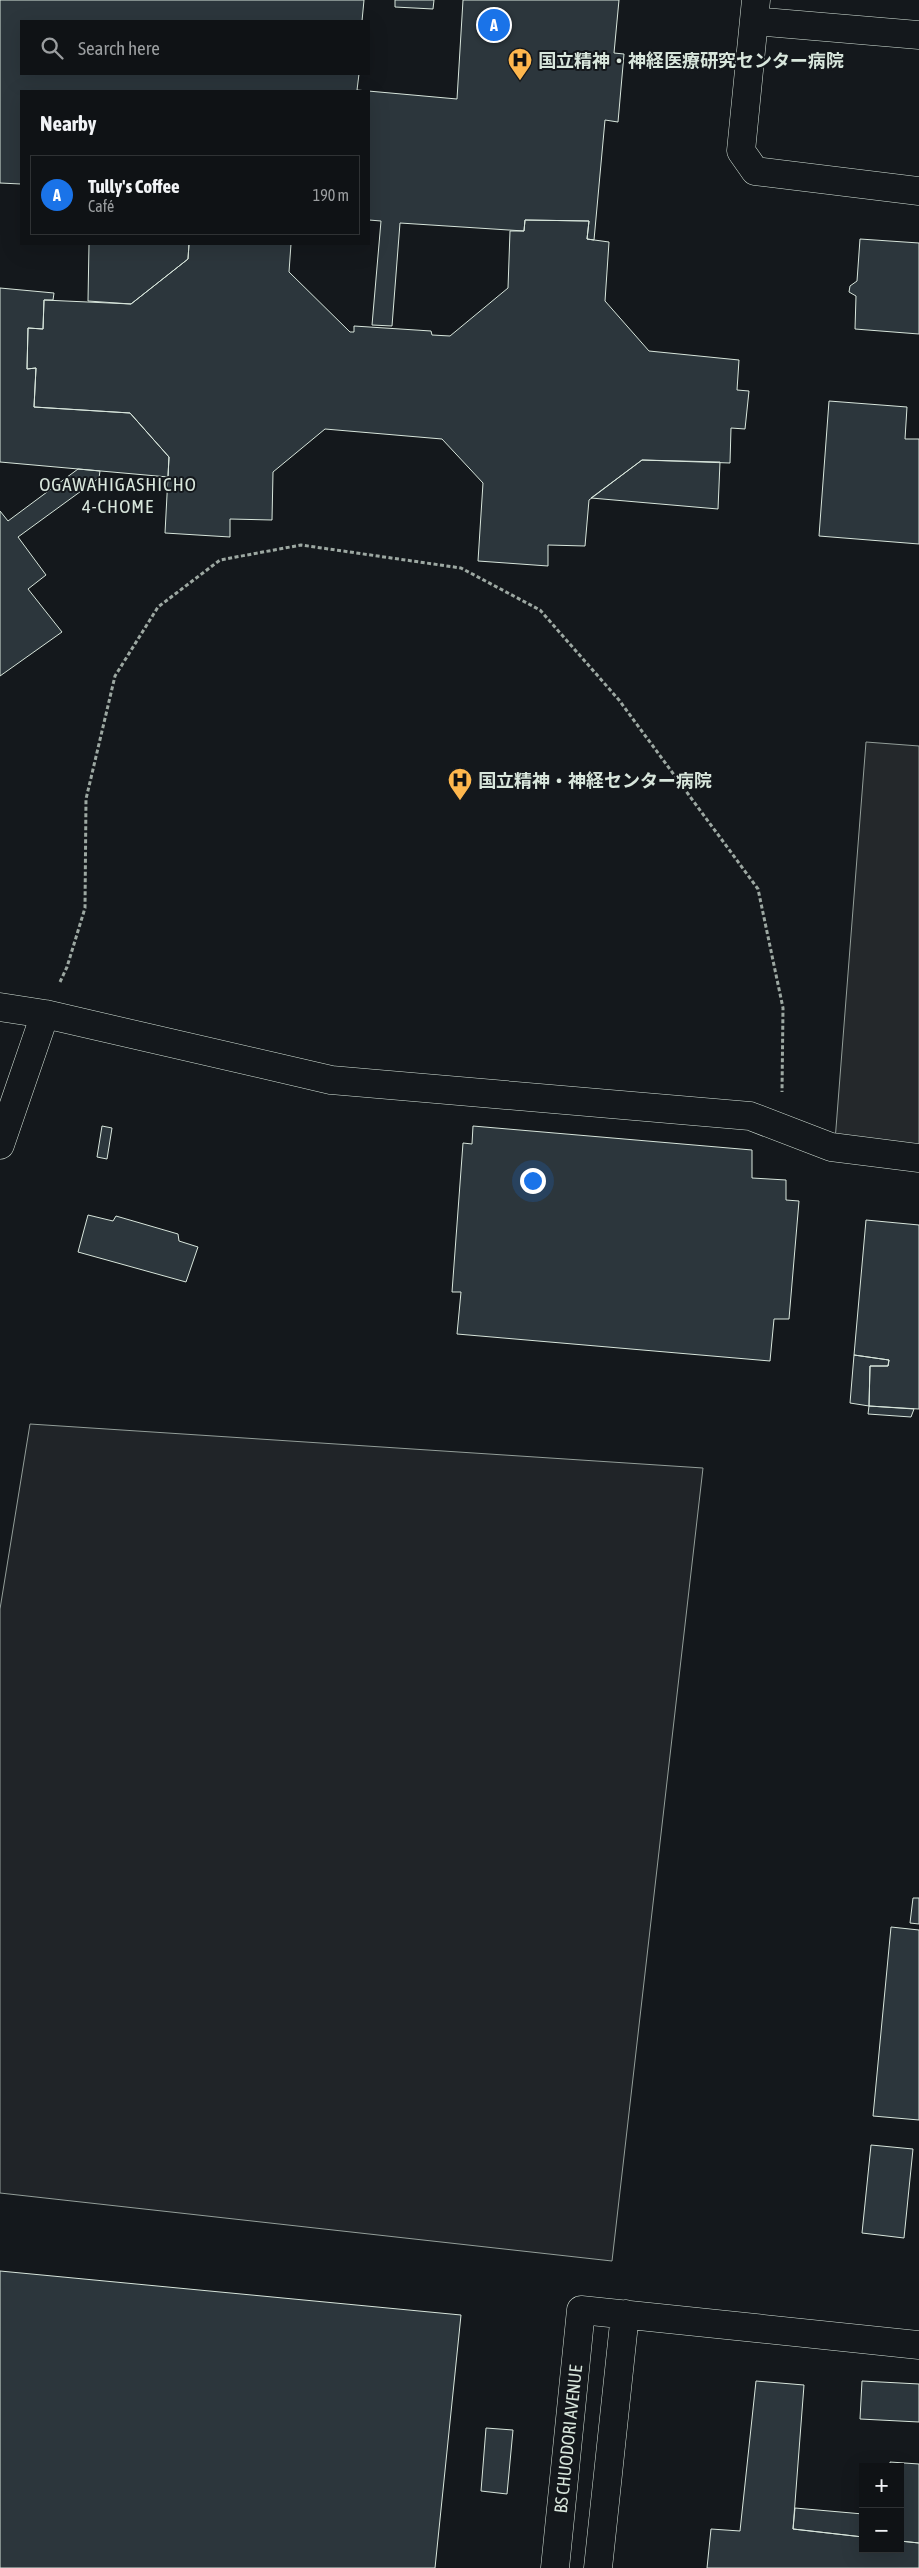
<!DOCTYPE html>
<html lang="en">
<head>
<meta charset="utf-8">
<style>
  body { margin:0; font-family:"Asap Condensed","Noto Sans JP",sans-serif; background:#1d2022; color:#f1f3f6 }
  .controls { position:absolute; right:15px; bottom:15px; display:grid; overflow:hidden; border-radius:0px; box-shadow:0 5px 20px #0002 }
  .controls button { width:45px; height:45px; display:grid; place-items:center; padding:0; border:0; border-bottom:1px solid #2f3234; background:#0f1215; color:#f1f3f6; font:25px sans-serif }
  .you { position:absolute; left:532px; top:1180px; width:18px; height:18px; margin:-12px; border:4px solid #fff; border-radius:50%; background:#1a73e8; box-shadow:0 0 0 8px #1a73e833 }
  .badge { display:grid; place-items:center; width:32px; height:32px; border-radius:50%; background:#1a73e8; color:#fff; font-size:16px; font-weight:700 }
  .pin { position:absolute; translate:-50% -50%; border:2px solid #fff; box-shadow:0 1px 5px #0006 }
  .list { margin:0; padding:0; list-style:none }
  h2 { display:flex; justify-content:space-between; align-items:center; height:65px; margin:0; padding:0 20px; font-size:21px }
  h2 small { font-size:16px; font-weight:400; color:#9b9ea0 }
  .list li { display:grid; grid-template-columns:32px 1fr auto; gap:15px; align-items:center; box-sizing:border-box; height:80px; margin:0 10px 10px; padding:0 10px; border:1px solid #2f3234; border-radius:0px }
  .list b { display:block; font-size:19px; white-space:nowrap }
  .list p { margin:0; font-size:16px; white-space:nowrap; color:#9b9ea0 }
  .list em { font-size:16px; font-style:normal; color:#9b9ea0 }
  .icon { flex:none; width:28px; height:28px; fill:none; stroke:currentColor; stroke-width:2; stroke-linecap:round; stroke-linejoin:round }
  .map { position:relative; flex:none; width:919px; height:2568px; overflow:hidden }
  .search { position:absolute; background:#0f1215; box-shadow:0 5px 20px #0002; left:20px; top:20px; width:350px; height:55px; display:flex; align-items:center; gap:12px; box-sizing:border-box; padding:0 18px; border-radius:0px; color:#9b9ea0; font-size:19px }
  .panel { position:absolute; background:#0f1215; box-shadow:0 5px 20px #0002; left:20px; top:90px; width:350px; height:155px; border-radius:0px }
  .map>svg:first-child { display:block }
</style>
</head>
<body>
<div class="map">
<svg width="919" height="2568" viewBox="0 0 919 2568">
  <rect width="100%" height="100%" fill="#14181c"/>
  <path fill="#202428" stroke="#939e99" d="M30,1424L703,1468L612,2261L0,2193V1609Z"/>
  <path fill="#24282b" stroke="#939e99" d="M866,742L919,746V1149L835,1141Z"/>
  <path fill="#2c363c" stroke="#d8e6dc" d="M0,0H364L362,21H21V74H359L357,90L457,99L463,0H619L614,53L624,54L618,122L605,120L594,240L587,239L589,221L525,220L524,231L400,223L392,326L372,325L381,221L369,220V91H21V184L0,183Z
    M395,0H434L433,9L395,7Z
    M525,220L589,221L587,239L609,242L605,301L649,351L739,360L737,390L749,391L745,429L731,428L730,463L642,460L589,500L585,546L548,545V566L478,561L483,483L442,439L325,429L273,472L272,520L230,519V537L165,533L169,457L130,413L34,407L36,368L27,369L28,328L43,329L44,300L131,304L188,259L189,244H291L289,272L350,332H354V326L431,331L432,335L450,336L508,288L510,231H524Z
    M860,239L919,243V334L855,329L856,296L849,292L850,286L857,281Z
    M89,244H189L188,259L131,304L88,301Z
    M0,288L54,293L53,300H44L43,329L28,328L27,369L36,368L34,407L130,413L169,457L168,477L0,462Z
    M829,401L907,407L905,439H919V544L819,536Z
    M642,460L720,462L718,509L591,498Z
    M78,469L100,471L99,478L18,537L46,575L28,589L62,632L0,676V511L8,521Z
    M102,1126L112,1128L107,1159L97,1157Z
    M473,1126L752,1150V1178L786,1180V1200L799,1201L789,1319H774L770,1361L457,1334L461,1292H452L463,1143L472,1144Z
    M88,1215L113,1221L116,1216L178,1234L179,1241L198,1247L186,1282L78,1252Z
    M866,1220L919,1225V1409L869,1406L870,1366H888L889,1360L854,1355Z
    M854,1355L889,1360L888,1366H870L869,1406L850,1403Z
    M869,1406L914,1409L911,1417L868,1414Z
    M913,1898H919V1924L910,1923Z
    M891,1927L919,1930V2120L873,2116Z
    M871,2145L913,2149L904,2238L862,2233Z
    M0,2271L461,2315L435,2568H0Z
    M756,2381L804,2385L793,2529L863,2537V2549H900V2541L919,2543V2568H707L711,2529L740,2531Z
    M862,2381L919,2384V2422L860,2419Z
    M486,2428L513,2430L507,2494L481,2491Z
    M890,2462L919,2464V2543L900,2541V2467H890Z
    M795,2508L863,2514V2537L793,2529Z"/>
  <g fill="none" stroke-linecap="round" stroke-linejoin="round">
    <defs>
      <path id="minor" d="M756,0L741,151L755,171L919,191
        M754,21L919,35
        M0,1007L45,1014L331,1080L750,1116L831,1147L919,1158
        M0,1145L45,1014
        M555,2568L581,2310L919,2345
        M598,2568L625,2314"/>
    </defs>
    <use href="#minor" stroke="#d8e6dc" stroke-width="29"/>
    <path stroke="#9da8a2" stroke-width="3" stroke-dasharray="4 2.5" stroke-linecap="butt" d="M60,982L67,967L85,908L86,799L115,676L158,607L220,560L301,545L461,568L540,610L619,700L758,889L783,1008L782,1092"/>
    <use href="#minor" stroke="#14181c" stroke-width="28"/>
  </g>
  <defs>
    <symbol id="hospital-pin" viewBox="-11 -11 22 30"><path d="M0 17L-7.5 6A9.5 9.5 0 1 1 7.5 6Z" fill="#ffb74d" stroke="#14181c"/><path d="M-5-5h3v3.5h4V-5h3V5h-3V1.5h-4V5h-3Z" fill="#111"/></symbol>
  </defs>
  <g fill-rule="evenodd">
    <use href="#hospital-pin" x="506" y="46" width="28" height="38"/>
    <use href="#hospital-pin" x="446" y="766" width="28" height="38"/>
  </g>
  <g text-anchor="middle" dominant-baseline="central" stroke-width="4" stroke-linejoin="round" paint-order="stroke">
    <g font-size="18" font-weight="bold" fill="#d8e6dc" stroke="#14181c" text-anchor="start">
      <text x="538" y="60">国立精神・神経医療研究センター病院</text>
      <text x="478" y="780">国立精神・神経センター病院</text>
    </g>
    <g font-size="18" fill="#d8e6dc" stroke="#14181c">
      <text transform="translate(568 2439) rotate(-84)">BS CHUODORI AVENUE</text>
    </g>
    <g font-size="19" letter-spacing="1" fill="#d8e6dc" stroke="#14181c">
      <text x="118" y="484">OGAWAHIGASHICHO<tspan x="118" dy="22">4-CHOME</tspan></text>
    </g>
  </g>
</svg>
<div class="controls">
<button>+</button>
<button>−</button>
</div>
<div class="you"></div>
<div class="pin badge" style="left:494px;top:25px">A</div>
<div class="search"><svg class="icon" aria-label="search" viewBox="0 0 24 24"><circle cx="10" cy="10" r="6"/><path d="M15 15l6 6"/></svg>Search here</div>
<section class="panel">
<h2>Nearby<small></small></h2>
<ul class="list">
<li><span class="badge">A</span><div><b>Tully's Coffee</b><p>Café</p></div><em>190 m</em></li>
</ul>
</section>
</div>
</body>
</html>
